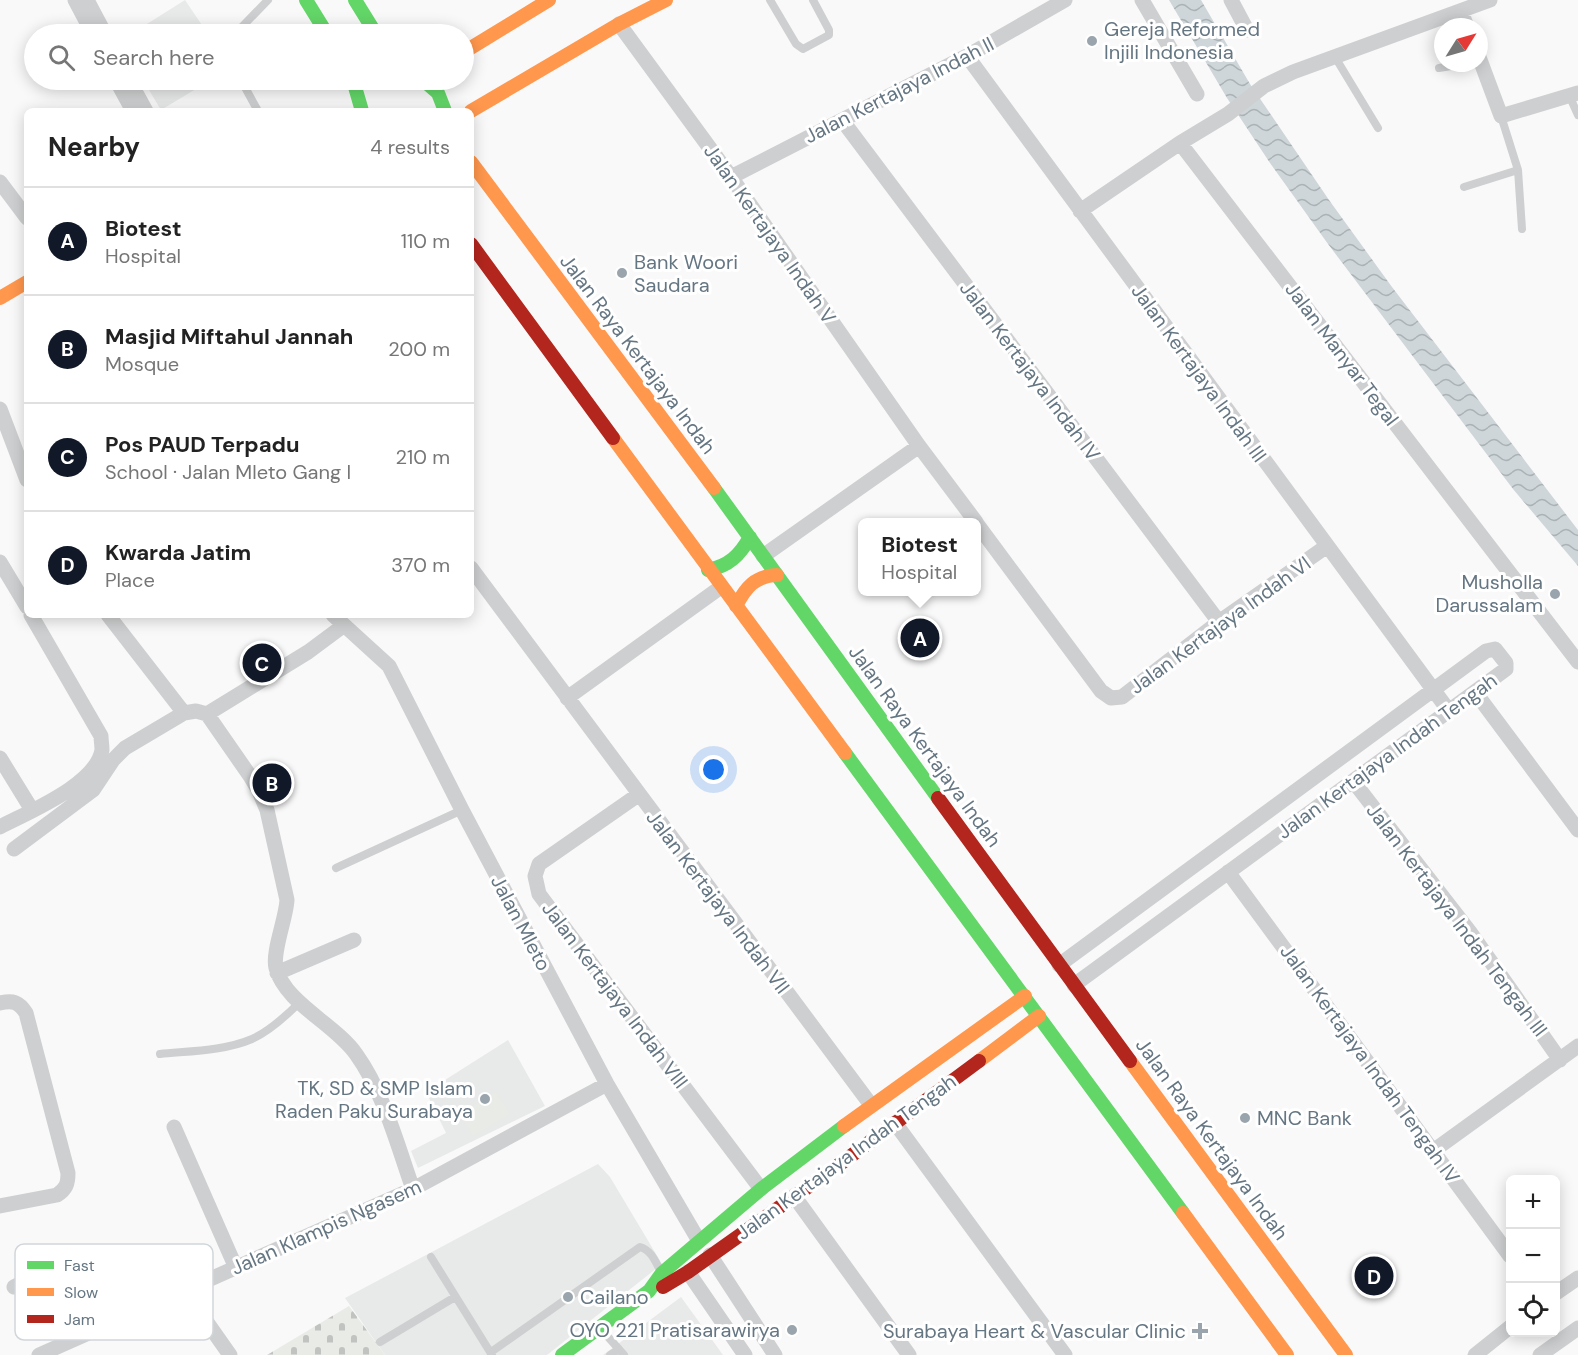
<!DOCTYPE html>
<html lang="en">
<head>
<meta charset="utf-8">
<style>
  body { margin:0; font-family:"DM Sans",sans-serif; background:#f2f2f2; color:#222 }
  .controls { position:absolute; right:18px; bottom:18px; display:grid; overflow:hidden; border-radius:9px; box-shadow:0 3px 15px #0003 }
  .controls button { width:54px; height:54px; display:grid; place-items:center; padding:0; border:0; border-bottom:2px solid #e0e0e0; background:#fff; color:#222; font:30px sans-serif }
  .compass { position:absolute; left:1434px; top:18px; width:54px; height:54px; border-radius:50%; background:#fff; box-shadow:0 3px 15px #0003; rotate:53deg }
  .you { position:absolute; left:714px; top:770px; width:21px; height:21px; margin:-15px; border:4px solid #fff; border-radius:50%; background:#1a73e8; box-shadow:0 0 0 9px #1a73e833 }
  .badge { display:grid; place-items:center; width:39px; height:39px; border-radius:50%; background:#111827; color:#fff; font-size:20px; font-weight:700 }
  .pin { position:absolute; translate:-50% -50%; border:3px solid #fff; box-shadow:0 2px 6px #0006 }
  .popup { position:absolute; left:858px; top:518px; width:123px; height:78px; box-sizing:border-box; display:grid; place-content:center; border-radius:9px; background:#fff; filter:drop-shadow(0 2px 4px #0005); font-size:20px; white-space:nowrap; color:#767676 }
  .popup b { font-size:22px; color:#222 }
  .popup::after { content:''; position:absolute; left:50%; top:100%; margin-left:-12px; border:12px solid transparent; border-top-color:#fff }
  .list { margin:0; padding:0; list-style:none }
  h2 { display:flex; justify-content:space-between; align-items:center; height:78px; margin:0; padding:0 24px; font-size:26px }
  h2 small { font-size:20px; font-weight:400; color:#767676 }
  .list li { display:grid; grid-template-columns:39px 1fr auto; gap:18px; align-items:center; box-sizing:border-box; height:108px; padding:0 24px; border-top:2px solid #e0e0e0 }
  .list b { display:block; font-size:22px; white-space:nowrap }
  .list p { margin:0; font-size:20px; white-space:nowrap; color:#767676 }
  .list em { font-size:20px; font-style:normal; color:#767676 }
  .icon { flex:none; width:33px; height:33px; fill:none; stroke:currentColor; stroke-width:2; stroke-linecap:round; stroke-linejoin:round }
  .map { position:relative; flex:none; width:1578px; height:1355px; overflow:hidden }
  .search { position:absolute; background:#fff; box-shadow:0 3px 15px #0003; left:24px; top:24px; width:450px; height:66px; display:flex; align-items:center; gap:15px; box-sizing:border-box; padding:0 21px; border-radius:33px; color:#767676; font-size:22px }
  .panel { position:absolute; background:#fff; box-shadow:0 3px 15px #0003; left:24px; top:108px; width:450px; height:510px; border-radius:9px }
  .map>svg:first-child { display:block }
</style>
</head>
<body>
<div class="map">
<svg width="1578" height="1355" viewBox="0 0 1578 1355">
  <defs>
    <pattern id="cemetery-stones" width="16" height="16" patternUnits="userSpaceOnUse" patternTransform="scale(1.5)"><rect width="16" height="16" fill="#e8ebe6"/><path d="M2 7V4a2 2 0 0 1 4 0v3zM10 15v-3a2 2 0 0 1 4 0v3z" fill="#c0c3c0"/></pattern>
    <pattern id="water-waves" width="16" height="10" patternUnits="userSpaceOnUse" patternTransform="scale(1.5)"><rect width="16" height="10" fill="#ced6d9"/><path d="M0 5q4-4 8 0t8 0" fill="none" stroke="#abb2b5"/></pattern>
  </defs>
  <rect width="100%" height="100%" fill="#f9f9f9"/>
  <path fill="#e8e9e9" d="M185,0L208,34H131Z
    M143,80H211L161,110Z
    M508,1040L545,1106L418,1168L411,1151L446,1133L426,1092Z
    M598,1164L610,1177L662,1264L547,1355H385L345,1298Z
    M681,1297L723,1355H603Z"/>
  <path fill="url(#cemetery-stones)" d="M349,1306L385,1355H267Z"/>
  <path fill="#e8ebe6" d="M496,1092L510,1114L473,1136L459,1114Z"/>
  <path fill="url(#water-waves)" d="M1169,0H1201L1250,84L1329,200L1392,287L1578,530V566L1513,489L1328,244L1270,163L1227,98Z"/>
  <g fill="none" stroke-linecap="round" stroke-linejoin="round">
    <path stroke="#cecfd0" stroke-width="8" d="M770,0L796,44L803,49L829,35V30L813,0
      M235,34L268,0
      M1335,57L1378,128
      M1439,68L1469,63
      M241,80L258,111
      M1569,95L1578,115
      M1518,170L1522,229
      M1464,187L1518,170L1501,116
      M336,868L462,810
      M160,1054C189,1051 224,1051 252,1039C270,1031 286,1016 300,1002
      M431,1257L492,1355
      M601,1329L624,1355
      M380,1342L455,1297
      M491,1352L640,1247C651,1250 655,1261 660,1270
      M610,1355L619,1349"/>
    <path stroke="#cecfd0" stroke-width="15" d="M75,0L93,34
      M87,0L105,34
      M1142,0L1197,94
      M1231,0L1247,30
      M1461,11L1467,27
      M619,24L731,177L919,446L976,522
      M967,56L1449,711
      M1479,57L1501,116L1578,93
      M116,80L133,111
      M129,80L146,111
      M842,120L1219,622
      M1180,143L1228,114L1264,86L1293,72L1490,0
      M731,177L967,56L1065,0
      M0,182L27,218
      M1080,211L1180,143L1578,662
      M0,409L27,480
      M977,524L1101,691L1111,698L1122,697L1219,622L1327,546
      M763,556L919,446
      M0,562L27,607
      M471,568L871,1105
      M108,615L184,713
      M333,615L389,666L462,810L607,1084L699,1241
      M1475,692L1578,830
      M567,698L721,587
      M207,714L308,652L343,626
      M0,758L32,810
      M1353,781L1470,932L1560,1060
      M638,795L539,864L535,876L539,894L761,1189
      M0,827C28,812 96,785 102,750C102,745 101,740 101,736L31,615
      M14,849L93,790L113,760L125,748L184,713L196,711L207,714L250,776L259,791L267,810L287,900C286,919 272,952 276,968C285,1003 335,1024 356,1054C384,1093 397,1144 413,1189
      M1228,872L1510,1256
      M1059,965L1486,651L1495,649L1506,663V669L1502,672L1074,985
      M277,973L354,940
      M0,1003C13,1000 19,1002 26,1013L68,1173C68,1184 66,1189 57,1195L0,1206
      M895,1123L1065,1355
      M174,1127L236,1268
      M1433,1151L1578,1046
      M794,1196L909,1355
      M710,1255L775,1355
      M688,1272L745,1355
      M14,1287L71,1257L105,1326
      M185,1291L230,1355
      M1556,1293L1578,1278
      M39,1355L413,1189L607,1084
      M1475,1355L1510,1327
      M1540,1355L1578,1328"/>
    <path stroke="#63d668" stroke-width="14" d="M306,0L327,34
      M355,0L376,34
      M353,80L362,111
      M423,80L438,93L445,111
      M714,488L938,798
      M708,570C729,566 740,555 750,537
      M845,753L1183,1213
      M562,1355L649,1291L662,1273L761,1189L844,1126"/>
    <path stroke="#ff974d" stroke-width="14" d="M464,52L549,0
      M471,111L619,24L666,0
      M471,162L714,488
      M0,298L27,282
      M613,438L845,753
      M736,606C746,587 755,576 777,575
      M979,1061L1039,1016
      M1130,1061L1346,1355
      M844,1126L1025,996
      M1183,1213L1287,1355"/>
    <path stroke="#b3261e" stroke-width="14" d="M471,244L613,438
      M938,798L1130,1061
      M663,1287L688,1272L836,1167L979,1061"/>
  </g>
  <g fill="#99a4ac" stroke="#fff" stroke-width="2">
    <circle cx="1092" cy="41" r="6"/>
    <circle cx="622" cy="273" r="6"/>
    <circle cx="1555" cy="594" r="6"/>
    <circle cx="485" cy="1099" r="6"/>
    <circle cx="1245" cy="1118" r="6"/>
    <circle cx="568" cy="1297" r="6"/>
    <circle cx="792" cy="1330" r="6"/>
    <path d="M1197 1322h6v6h6v6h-6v6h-6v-6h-6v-6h6z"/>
  </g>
  <g text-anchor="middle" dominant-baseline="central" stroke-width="6" stroke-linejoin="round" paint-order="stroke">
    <g font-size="20" fill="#657683" stroke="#fff" text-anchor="start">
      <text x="1104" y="29">Gereja Reformed<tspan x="1104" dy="23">Injili Indonesia</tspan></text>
      <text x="634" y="262">Bank Woori<tspan x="634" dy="23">Saudara</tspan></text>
      <text x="1543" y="582" text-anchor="end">Musholla<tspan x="1543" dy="23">Darussalam</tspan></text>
      <text x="473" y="1088" text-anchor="end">TK, SD &amp; SMP Islam<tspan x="473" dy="23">Raden Paku Surabaya</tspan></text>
      <text x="1257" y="1118">MNC Bank</text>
      <text x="580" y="1297">Cailano</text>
      <text x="780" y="1330" text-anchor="end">OYO 221 Pratisarawirya</text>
      <text x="1186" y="1331" text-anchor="end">Surabaya Heart &amp; Vascular Clinic</text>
    </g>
    <g font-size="20" fill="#657683" stroke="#fff">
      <text transform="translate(899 90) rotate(-27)">Jalan Kertajaya Indah II</text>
      <text transform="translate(770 234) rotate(55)">Jalan Kertajaya Indah V</text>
      <text transform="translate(638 354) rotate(53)">Jalan Raya Kertajaya Indah</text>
      <text transform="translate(1342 354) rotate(53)">Jalan Manyar Tegal</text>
      <text transform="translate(1030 371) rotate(53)">Jalan Kertajaya Indah IV</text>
      <text transform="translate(1199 373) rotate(54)">Jalan Kertajaya Indah III</text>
      <text transform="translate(1220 625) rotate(-36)">Jalan Kertajaya Indah VI</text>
      <text transform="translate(925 746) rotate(54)">Jalan Raya Kertajaya Indah</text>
      <text transform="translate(1387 756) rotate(-36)">Jalan Kertajaya Indah Tengah</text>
      <text transform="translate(718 902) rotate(53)">Jalan Kertajaya Indah VII</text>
      <text transform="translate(1457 920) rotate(53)">Jalan Kertajaya Indah Tengah III</text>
      <text transform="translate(521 923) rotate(62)">Jalan Mleto</text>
      <text transform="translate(615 995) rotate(53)">Jalan Kertajaya Indah VIII</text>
      <text transform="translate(1370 1064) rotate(54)">Jalan Kertajaya Indah Tengah IV</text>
      <text transform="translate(1212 1139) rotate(54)">Jalan Raya Kertajaya Indah</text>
      <text transform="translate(846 1157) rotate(-36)">Jalan Kertajaya Indah Tengah</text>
      <text transform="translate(326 1227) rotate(-24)">Jalan Klampis Ngasem</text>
    </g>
  </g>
  <rect x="15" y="1244" width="198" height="96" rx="9" fill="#fff" stroke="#d1d6da" stroke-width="1.5"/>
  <rect x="27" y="1261" width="27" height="8" fill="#63d668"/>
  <rect x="27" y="1288" width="27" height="8" fill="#ff974d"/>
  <rect x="27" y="1315" width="27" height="8" fill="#b3261e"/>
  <g font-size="16" fill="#657683">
    <text x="64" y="1271">Fast</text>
    <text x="64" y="1298">Slow</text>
    <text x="64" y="1325">Jam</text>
  </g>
</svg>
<div class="controls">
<button>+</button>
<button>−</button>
<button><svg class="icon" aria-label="locate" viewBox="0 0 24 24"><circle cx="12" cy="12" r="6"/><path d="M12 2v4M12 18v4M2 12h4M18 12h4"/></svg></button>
</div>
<svg class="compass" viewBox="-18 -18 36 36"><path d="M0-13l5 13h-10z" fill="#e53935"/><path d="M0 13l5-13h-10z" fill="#767676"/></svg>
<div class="you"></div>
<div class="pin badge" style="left:920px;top:638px">A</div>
<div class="popup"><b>Biotest</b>Hospital</div>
<div class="pin badge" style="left:272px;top:783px">B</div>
<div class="pin badge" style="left:262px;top:663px">C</div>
<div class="pin badge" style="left:1374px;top:1276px">D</div>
<div class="search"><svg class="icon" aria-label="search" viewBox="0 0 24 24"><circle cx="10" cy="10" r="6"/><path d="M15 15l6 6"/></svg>Search here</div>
<section class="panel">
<h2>Nearby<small>4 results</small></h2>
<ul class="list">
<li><span class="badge">A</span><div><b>Biotest</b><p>Hospital</p></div><em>110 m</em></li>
<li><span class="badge">B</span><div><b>Masjid Miftahul Jannah</b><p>Mosque</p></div><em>200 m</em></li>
<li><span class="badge">C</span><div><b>Pos PAUD Terpadu</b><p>School · Jalan Mleto Gang I</p></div><em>210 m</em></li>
<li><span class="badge">D</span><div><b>Kwarda Jatim</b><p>Place</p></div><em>370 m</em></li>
</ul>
</section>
</div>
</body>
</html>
